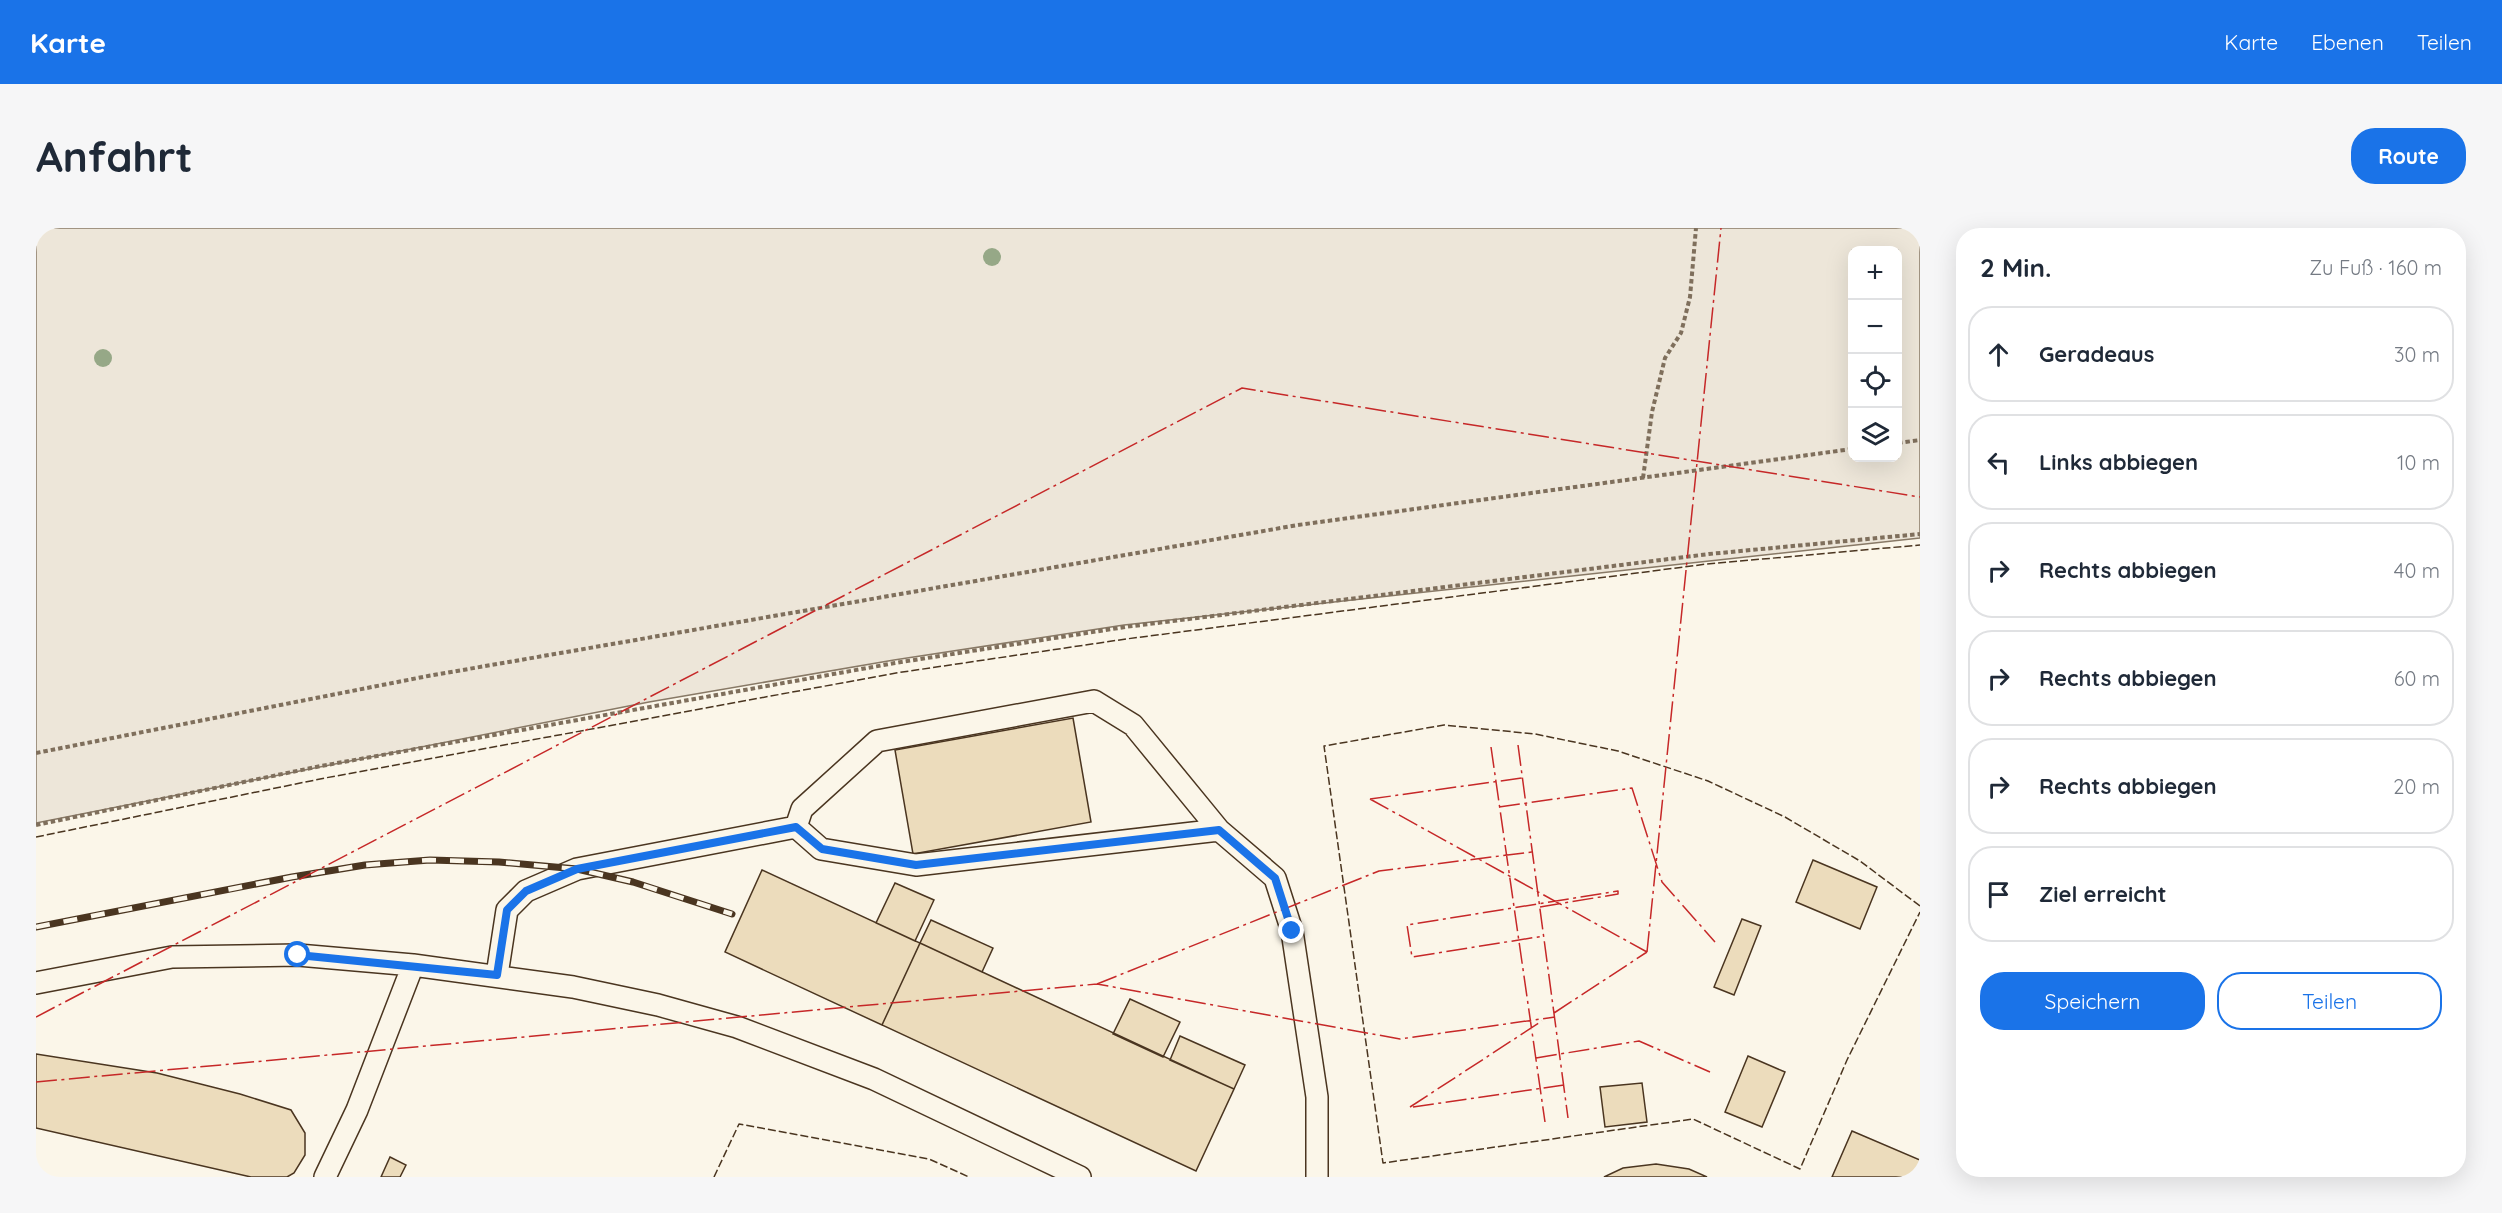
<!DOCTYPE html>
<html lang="de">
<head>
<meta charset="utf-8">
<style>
  body { margin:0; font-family:Quicksand,sans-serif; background:#f6f6f7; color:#1f2937 }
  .controls { position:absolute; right:18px; top:18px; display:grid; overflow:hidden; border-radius:12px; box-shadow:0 6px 24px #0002 }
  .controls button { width:54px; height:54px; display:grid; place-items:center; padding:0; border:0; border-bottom:2px solid #e0e1e3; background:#fff; color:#1f2937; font:30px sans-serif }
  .stop { position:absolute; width:18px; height:18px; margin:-14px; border:4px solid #1a73e8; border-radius:50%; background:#fff }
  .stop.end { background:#1a73e8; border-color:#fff; box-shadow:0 2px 6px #0008 }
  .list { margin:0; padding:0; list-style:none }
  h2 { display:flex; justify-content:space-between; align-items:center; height:78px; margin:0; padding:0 24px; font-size:26px }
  h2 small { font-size:20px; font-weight:400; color:#747a83 }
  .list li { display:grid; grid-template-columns:39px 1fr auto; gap:18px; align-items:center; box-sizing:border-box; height:96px; margin:0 12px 12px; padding:0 12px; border:2px solid #e0e1e3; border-radius:24px }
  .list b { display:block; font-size:22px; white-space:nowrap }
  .list em { font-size:20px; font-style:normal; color:#747a83 }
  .actions { display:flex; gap:12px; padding:18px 24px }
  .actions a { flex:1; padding:14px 0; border:2px solid #1a73e8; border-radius:24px; text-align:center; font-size:21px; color:#1a73e8 }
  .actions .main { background:#1a73e8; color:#fff }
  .icon { flex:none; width:33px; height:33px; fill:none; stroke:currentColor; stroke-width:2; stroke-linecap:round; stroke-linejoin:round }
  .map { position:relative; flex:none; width:1884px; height:949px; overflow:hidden; border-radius:24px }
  header { display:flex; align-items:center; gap:36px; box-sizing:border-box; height:84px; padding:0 30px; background:#1a73e8; color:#fff }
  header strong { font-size:28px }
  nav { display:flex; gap:33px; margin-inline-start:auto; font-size:21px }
  .intro { display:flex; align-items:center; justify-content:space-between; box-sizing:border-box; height:144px; padding:0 36px }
  h1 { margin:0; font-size:42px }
  .button { padding:15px 27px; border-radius:24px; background:#1a73e8; color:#fff; font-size:21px; font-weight:700 }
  main { display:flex; gap:36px; padding:0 36px }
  aside { flex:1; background:#fff; border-radius:24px; box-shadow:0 6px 24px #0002 }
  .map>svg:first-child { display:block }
</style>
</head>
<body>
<header>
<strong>Karte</strong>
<nav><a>Karte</a><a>Ebenen</a><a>Teilen</a></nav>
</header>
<div class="intro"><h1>Anfahrt</h1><a class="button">Route</a></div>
<main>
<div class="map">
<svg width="1884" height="949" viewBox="0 0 1884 949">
  <rect width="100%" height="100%" fill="#fbf6e9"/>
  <path fill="#ede6d9" stroke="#887966" stroke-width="1.5" fill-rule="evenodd" d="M0,0H1884V310L1088,397L858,432L613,474L0,595ZM1816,22H1862V230H1816Z"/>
  <path fill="#ecdcbc" stroke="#4a3520" stroke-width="1.5" d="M1037,490L1055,594L877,626L859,522Z
    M1777,632L1841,659L1824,701L1760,674Z
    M726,642L884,715L846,797L689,724Z
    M859,655L898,672L879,713L840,695Z
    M1706,691L1725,698L1698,767L1678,759Z
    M895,692L957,720L946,744L884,715Z
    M884,715L1198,861L1160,943L846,797Z
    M1094,771L1144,794L1127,829L1077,806Z
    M1144,808L1209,837L1198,861L1134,832Z
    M0,826L121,845L204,866L255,882L269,905V927L258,945L251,949H215L0,900Z
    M1712,828L1749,844L1726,899L1689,884Z
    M1606,855L1611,894L1569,899L1564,859Z
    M1816,903L1884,932V949H1796Z
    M354,929L370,937L364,949H345Z
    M1620,936L1653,941L1671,949H1568L1587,940Z"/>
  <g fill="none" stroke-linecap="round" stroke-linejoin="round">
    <defs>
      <path id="service" d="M760,599L766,581L841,513L1058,473L1097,497L1183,602L1239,650L1256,703L1281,869V949
        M760,599L785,621L880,637L1183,602
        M461,747L471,682L490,663L541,641L760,599
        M0,755L136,729L262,727L377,737L537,759L622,777L701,799L838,851L1044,949
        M289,949L321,882L377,737"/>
    </defs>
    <use href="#service" stroke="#4a3520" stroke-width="24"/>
    <path stroke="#7f6f5c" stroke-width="4" stroke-dasharray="4.5 3" stroke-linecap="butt" d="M1862,215L1884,212
      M1607,250L1616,184L1629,130L1645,105L1654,69L1660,0
      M0,525L392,448L1262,297L1816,221
      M0,597L285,538L859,435L1089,399L1673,326L1884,306"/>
    <use href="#service" stroke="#fbf6e9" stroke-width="21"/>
    <defs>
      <path id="rail" d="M0,699L256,649L329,637L394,632L463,634L541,641L597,654L696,686"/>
    </defs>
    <use href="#rail" stroke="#4a3520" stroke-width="7"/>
    <use href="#rail" stroke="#fbf6e9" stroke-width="4.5" stroke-dasharray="14" stroke-linecap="butt"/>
    <path stroke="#4a3520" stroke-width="1.5" stroke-dasharray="8 3" stroke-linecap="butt" d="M0,609L289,550L860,445L1090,411L1671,336L1884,317
      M1884,678L1824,633L1749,589L1672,553L1582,523L1499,506L1408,497L1288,518L1347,935L1657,891L1764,941L1811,832L1884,684
      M678,949L703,896L893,931L933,949"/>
    <path stroke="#c62828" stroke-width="1.5" stroke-dasharray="21 4.5 3 4.5" stroke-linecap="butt" d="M1482,517L1532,890
      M1455,519L1509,894
      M1334,571L1611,724
      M1334,571L1486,550
      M1463,579L1596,560L1626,654L1679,714
      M1504,679L1582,666V663L1371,697L1376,729L1508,708
      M1611,724L1685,0
      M1061,756L1343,643L1496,624
      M1518,785L1611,724
      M0,789L1206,160L1884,269
      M1500,830L1603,813L1674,844
      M0,854L1061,756L1364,811L1519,789
      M1374,879L1506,793
      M1377,879L1528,857"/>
  </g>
  <g fill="#96a887">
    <circle cx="956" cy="29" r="9"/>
    <circle cx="67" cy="130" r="9"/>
  </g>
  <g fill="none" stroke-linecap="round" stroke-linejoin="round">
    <path stroke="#1a73e8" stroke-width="8" d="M262,727L461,747L471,682L490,663L541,641L760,599L786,621L880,637L1183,602L1239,650L1256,703"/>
  </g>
</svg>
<div class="controls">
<button>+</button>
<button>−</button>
<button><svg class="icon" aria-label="locate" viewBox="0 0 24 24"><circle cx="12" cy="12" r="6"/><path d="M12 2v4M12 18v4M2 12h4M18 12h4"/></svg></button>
<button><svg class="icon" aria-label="layers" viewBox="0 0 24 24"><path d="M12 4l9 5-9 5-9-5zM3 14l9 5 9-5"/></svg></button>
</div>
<div class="stop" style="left:262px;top:727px"></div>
<div class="stop end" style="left:1256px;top:703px"></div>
</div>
<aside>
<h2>2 Min.<small>Zu Fuß · 160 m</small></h2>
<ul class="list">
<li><svg class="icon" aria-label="ahead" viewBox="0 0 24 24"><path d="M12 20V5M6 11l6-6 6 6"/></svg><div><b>Geradeaus</b></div><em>30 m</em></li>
<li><svg class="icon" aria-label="left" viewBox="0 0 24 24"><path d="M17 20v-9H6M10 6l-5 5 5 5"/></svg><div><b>Links abbiegen</b></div><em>10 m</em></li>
<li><svg class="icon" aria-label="right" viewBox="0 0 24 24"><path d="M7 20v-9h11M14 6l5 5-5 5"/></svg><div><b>Rechts abbiegen</b></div><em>40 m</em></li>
<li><svg class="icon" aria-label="right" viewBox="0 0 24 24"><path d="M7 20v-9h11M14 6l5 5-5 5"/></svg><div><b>Rechts abbiegen</b></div><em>60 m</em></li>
<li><svg class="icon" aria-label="right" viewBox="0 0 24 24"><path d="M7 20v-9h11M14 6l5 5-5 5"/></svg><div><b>Rechts abbiegen</b></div><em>20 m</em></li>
<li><svg class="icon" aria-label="arrive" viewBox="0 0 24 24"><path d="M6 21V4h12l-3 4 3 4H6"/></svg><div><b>Ziel erreicht</b></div></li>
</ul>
<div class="actions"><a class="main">Speichern</a><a>Teilen</a></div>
</aside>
</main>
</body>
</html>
